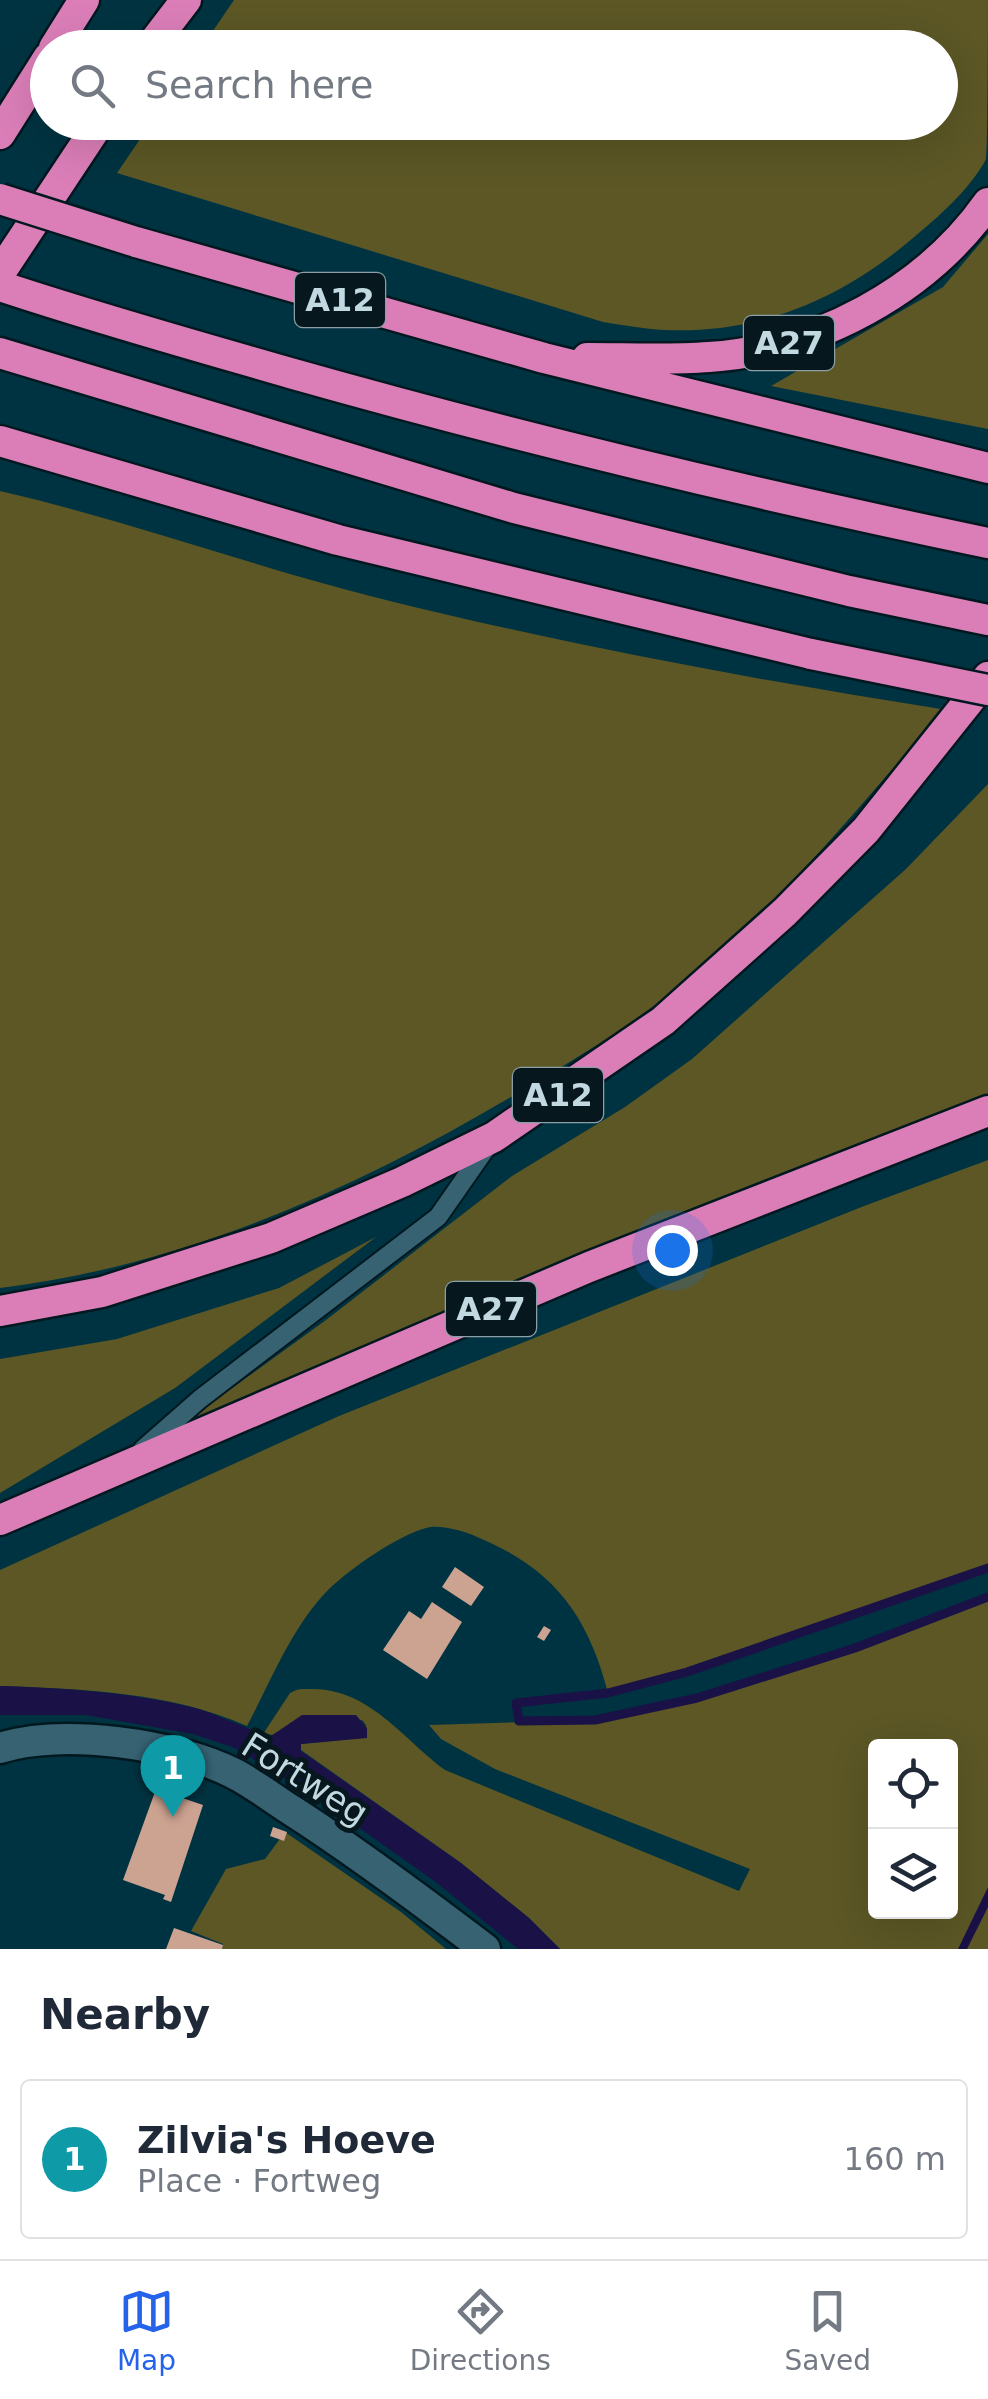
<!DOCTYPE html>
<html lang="en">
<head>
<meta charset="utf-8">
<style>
  body { margin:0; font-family:"DejaVu Sans",sans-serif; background:#f2f2f3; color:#1f2937 }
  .controls { position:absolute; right:30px; bottom:30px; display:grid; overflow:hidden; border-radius:10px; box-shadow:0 10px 40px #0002 }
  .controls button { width:90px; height:90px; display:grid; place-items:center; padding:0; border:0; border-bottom:2px solid #e0e1e3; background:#fff; color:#1f2937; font:50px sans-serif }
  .you { position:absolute; left:672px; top:1250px; width:35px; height:35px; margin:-25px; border:8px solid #fff; border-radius:50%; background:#1a73e8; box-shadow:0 0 0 15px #1a73e833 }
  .badge { display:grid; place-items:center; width:65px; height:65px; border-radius:50%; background:#2563eb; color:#fff; font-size:32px; font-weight:700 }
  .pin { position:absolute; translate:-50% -82px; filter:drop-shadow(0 2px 5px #0008) }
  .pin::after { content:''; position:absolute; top:52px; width:35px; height:30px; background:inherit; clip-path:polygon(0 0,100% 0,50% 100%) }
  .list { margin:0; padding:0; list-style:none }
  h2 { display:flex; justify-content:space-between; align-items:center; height:130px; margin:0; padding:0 40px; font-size:42px }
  h2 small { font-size:32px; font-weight:400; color:#747a83 }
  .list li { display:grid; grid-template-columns:65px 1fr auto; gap:30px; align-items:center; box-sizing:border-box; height:160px; margin:0 20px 20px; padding:0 20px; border:2px solid #e0e1e3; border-radius:10px }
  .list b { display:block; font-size:38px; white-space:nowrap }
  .list p { margin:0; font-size:32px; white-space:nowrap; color:#747a83 }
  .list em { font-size:32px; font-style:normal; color:#747a83 }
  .icon { flex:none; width:55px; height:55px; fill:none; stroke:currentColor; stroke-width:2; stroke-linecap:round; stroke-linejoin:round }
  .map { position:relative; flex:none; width:988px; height:1949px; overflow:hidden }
  .search { position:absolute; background:#fff; box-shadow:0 10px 40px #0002; left:30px; right:30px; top:30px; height:110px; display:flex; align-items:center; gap:25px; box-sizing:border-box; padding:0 35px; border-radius:55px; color:#747a83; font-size:38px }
  .sheet { height:310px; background:#fff }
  nav { display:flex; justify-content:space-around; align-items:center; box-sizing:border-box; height:140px; border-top:2px solid #e0e1e3; background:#fff; font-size:28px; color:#747a83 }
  nav a { display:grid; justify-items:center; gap:5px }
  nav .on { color:#2563eb }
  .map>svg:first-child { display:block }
</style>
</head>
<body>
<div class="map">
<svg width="988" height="1949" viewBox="0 0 988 1949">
  <rect width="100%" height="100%" fill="#003341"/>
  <path fill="#5c5725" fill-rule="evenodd" d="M234,0H988C988,25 988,146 986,159C973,185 942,214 920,232C846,297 764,334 664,330C644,329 623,325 603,322L117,173L151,123L940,122V48L202,47Z
    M988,234V429L771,386L943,287Z
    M0,491C126,520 248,565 374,597C561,644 751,679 941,709C920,740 893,768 869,796C811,863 752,927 683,984C634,1024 580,1056 526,1088C365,1185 188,1265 0,1288Z
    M988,784V1095L844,1150L573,1260L181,1425L326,1320L512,1176L625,1107L692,1059L906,869Z
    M988,1160V1568L687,1672L608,1693C588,1615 553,1568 477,1537C464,1531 439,1524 426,1528C397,1536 351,1568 329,1589C292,1626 271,1681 247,1726C171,1692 82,1689 0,1686V1570L339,1416L864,1206Z
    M376,1237L175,1388L0,1493V1359L117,1339L279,1288Z
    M988,1597V1949H560L529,1918L461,1863L301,1750V1744L360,1738L366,1725L362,1720L275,1735L263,1734L290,1693C298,1688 303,1689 312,1689C370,1689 403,1739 445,1770L739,1891L750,1869L495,1769L441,1739L429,1725L595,1720L623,1715L697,1698L855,1648ZM876,1746H950V1912H876Z
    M285,1832L401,1912L446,1949H222L223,1944L191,1931L226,1869L265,1859Z"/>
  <path fill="#1a1247" d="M0,1686C64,1688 129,1692 191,1707C219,1714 244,1729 271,1736L302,1715H356L367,1728V1738L301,1744V1751L461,1863L529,1918L560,1949H518L437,1883L320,1800L235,1748L193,1734L86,1715H0Z
    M988,1887V1907L967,1949H958Z"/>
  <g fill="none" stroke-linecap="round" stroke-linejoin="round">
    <path stroke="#1a1247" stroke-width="9" d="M988,1568L687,1672L608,1693L516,1703L519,1721L595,1720L697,1698L855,1648L988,1597"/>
  </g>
  <path fill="#cca291" d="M455,1567L484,1587L471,1606L442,1587Z
    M432,1602L462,1622L427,1679L383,1650L409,1611L421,1619Z
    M544,1626L551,1630L544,1641L537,1637Z
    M156,1789L203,1805L171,1902L163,1899L165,1895L123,1880Z
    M273,1827L287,1832L284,1841L270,1836Z
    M174,1928L223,1945L222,1949H166Z"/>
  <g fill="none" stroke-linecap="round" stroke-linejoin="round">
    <defs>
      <path id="lane" d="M143,1449L200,1399L438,1217L489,1144"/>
      <path id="street" d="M0,1748C62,1728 175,1744 233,1773C253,1783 272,1798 291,1810C358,1853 422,1901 485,1949"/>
      <path id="highway" d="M150,47L186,0
        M54,48L84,0
        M0,134L48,58
        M136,242L544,358L988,468
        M0,273L100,122
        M0,286C96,318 193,345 290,373C520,438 753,494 988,543
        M0,353L514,508L849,591L988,620
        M587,358C628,358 669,360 709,357C816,350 926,291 988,203
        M0,441L338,540L811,654
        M0,1311L102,1292L271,1238L402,1182L494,1137L663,1021L785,912L866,830L988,677
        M0,1520L589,1267L988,1111"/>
    </defs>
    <use href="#lane" stroke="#021820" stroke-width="22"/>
    <use href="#street" stroke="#021820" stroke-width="35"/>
    <use href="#highway" stroke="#021820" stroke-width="35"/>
    <use href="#lane" stroke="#366272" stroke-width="18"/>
    <use href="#street" stroke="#366272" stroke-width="30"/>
    <use href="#highway" stroke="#db7eb8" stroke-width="30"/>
    <defs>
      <path id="highway-bridge" d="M0,199L136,242
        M811,654L988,690"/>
    </defs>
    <use href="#highway-bridge" stroke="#021820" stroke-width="35" stroke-linecap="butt"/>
    <use href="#highway-bridge" stroke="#db7eb8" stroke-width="30"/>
  </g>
  <g text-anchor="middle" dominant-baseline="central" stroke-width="10" stroke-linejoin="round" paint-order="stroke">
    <g fill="#06181e" stroke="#8a9fa7" stroke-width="2.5">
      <rect x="295" y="273" width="90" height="54" rx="8"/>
      <rect x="744" y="316" width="90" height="54" rx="8"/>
      <rect x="513" y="1068" width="90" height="54" rx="8"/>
      <rect x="446" y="1282" width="90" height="54" rx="8"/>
    </g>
    <g font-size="32" font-weight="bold" fill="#c2d9e2">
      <text x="340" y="300">A12</text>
      <text x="789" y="343">A27</text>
      <text x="558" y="1095">A12</text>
      <text x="491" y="1309">A27</text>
    </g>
    <g font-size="35" fill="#c2d9e2" stroke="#06181e">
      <text transform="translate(305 1779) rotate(32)">Fortweg</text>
    </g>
  </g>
</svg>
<div class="controls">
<button><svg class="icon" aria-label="locate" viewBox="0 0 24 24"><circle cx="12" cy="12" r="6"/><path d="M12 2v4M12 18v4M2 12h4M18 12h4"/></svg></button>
<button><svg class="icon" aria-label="layers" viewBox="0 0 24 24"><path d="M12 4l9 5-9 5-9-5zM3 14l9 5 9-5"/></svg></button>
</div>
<div class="you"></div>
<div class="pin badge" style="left:173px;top:1817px;background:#0f9aa8">1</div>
<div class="search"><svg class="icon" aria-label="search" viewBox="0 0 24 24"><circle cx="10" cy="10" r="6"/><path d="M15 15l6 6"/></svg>Search here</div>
</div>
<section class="sheet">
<h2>Nearby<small></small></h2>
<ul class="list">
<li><span class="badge" style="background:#0f9aa8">1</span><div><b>Zilvia's Hoeve</b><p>Place · Fortweg</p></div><em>160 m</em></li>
</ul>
</section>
<nav>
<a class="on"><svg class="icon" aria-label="map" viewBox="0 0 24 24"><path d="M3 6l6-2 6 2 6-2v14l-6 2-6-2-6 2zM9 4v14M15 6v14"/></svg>Map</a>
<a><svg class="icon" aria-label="directions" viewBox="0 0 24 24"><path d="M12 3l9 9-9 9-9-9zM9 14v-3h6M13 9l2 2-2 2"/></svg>Directions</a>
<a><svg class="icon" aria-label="saved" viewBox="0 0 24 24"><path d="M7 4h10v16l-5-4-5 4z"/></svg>Saved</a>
</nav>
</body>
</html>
